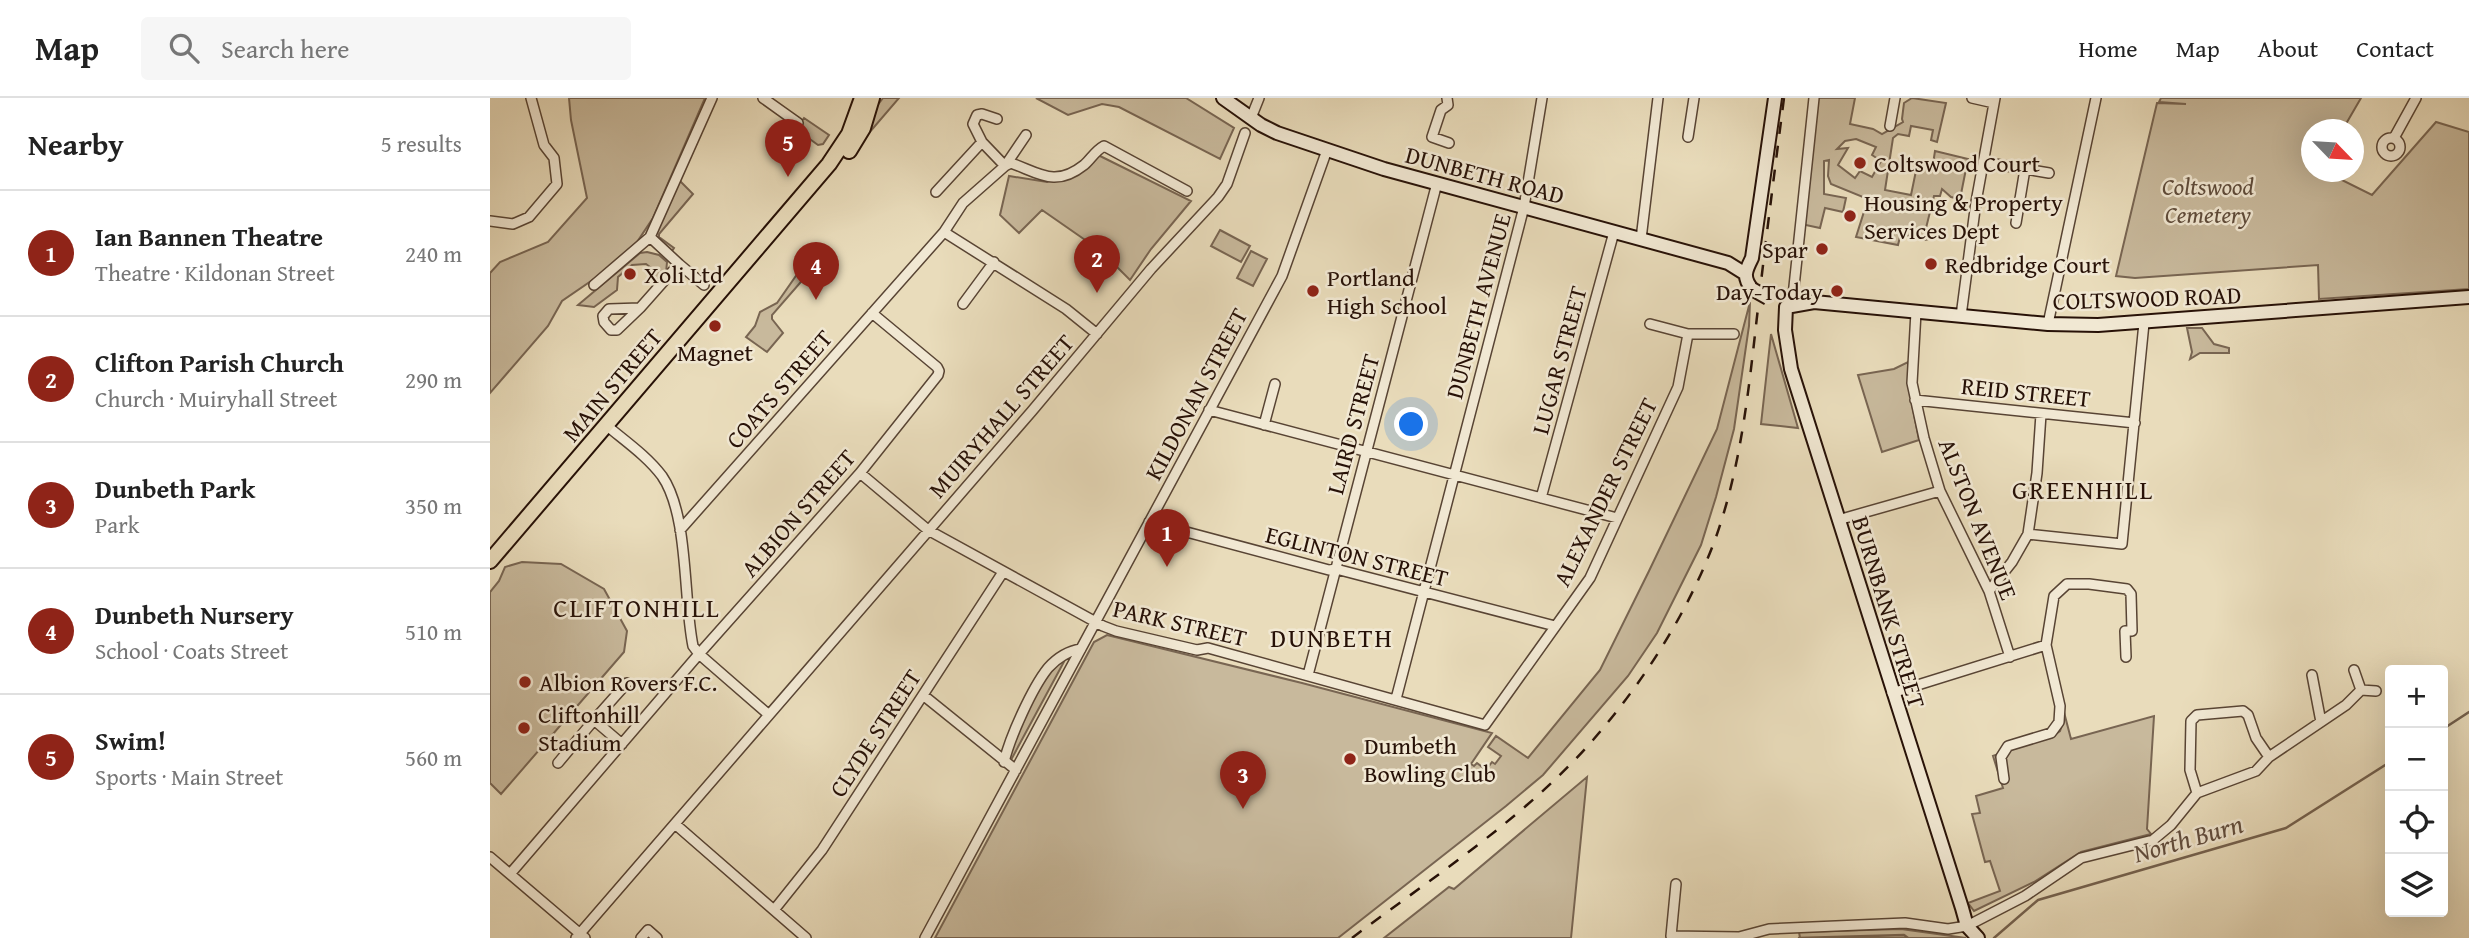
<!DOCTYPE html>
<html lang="en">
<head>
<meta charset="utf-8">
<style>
  body { margin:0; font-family:"Gentium Book Plus",serif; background:#f6f6f6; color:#222 }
  .controls { position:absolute; right:21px; bottom:21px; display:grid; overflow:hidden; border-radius:7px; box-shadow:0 7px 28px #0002 }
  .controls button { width:63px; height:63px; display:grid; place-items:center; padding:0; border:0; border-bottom:2px solid #e0e0e0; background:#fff; color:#222; font:35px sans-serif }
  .compass { position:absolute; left:1811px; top:21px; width:63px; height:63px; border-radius:50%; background:#fff; box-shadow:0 7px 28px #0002; rotate:115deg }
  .you { position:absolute; left:922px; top:327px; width:24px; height:24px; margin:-18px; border:5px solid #fff; border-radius:50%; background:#1a73e8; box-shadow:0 0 0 10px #1a73e833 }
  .badge { display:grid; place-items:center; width:46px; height:46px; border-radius:50%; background:#8f2418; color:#fff; font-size:23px; font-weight:700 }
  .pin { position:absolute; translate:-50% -58px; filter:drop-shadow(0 2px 4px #0008) }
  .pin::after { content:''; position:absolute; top:37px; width:24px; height:21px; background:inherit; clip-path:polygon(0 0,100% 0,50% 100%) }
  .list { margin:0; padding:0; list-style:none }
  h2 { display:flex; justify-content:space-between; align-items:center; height:91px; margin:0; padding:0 28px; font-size:30px }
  h2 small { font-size:23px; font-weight:400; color:#767676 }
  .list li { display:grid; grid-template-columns:46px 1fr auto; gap:21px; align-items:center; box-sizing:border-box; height:126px; padding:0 28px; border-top:2px solid #e0e0e0 }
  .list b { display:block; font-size:26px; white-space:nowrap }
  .list p { margin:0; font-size:23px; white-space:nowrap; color:#767676 }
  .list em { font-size:23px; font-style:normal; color:#767676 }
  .icon { flex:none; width:38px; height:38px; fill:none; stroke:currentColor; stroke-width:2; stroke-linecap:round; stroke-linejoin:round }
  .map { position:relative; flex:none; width:1979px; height:840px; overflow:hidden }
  header { display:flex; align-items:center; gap:42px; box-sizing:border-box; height:98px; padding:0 35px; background:#fff; border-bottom:2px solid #e0e0e0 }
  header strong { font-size:33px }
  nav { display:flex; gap:38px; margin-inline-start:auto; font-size:24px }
  .search { width:490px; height:63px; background:#f6f6f6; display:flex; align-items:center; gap:18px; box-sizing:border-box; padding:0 24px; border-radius:7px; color:#767676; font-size:26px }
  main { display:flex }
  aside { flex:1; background:#fff }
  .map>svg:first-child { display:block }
</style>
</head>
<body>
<header>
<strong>Map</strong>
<div class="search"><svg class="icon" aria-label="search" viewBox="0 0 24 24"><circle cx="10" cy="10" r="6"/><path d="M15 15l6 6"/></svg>Search here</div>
<nav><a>Home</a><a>Map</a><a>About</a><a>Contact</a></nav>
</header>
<main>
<aside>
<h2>Nearby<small>5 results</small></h2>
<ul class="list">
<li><span class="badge">1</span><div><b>Ian Bannen Theatre</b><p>Theatre · Kildonan Street</p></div><em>240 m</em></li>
<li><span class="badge">2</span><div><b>Clifton Parish Church</b><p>Church · Muiryhall Street</p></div><em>290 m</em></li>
<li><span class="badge">3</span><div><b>Dunbeth Park</b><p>Park</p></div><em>350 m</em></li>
<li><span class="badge">4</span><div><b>Dunbeth Nursery</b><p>School · Coats Street</p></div><em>510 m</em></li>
<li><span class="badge">5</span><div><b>Swim!</b><p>Sports · Main Street</p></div><em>560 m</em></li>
</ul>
</aside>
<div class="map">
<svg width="1979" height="840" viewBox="0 0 1979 840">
  <rect width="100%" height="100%" fill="#e9dcbb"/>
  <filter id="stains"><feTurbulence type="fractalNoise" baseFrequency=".00286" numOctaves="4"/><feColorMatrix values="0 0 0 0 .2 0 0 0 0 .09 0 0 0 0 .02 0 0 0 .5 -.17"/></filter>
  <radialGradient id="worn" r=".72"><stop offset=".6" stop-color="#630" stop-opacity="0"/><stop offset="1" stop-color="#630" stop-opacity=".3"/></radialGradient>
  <path fill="#c8b99c" stroke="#786552" stroke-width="2" fill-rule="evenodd" d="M79,0H215L163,120L147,144L120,170L72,203L58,228L0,295V175L10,164L58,144L97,100L81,22Z
    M393,0H409L379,35L375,33L384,12Z
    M546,0H696L744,30L730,61L629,9L612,6L578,17Z
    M1324,0H1365L1360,26L1383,31L1392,36L1413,24L1412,21L1414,5L1422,0L1456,5L1447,44L1441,42L1443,32L1421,28L1419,38L1408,36L1403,40L1395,92L1421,97L1428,63L1443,66L1445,53L1478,61L1470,101L1461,99L1452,91L1450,98H1444L1435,134L1445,137L1443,140L1435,142L1429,138L1422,139L1411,135L1408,147L1366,139L1378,101L1341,86L1338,78L1339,62L1334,63V96L1356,100L1353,114L1335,110L1330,130L1311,126ZM1366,41L1386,49L1382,57L1391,63L1382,79L1370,73L1365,80L1348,67L1358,50L1347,51L1355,43Z
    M1671,0H1871L1853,31L1822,32V74H1836L1882,97L1946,24L1979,34V191L1829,201L1828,167L1645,180L1626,178L1667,5L1696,6L1669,4Z
    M314,20L339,37L333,46L328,47L306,31Z
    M606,56L701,103L661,151L640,182L611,153L552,112L529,135L510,117L519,78L557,84Z
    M188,81L203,96L169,136V139L184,150L182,153L164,139Z
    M730,132L760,148L751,164L721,148Z
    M761,153L777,161L763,188L747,180Z
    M157,154L169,157L177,164L176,175L165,183L164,172L156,166L142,167L128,179L127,192L104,209L88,207L150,155Z
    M315,162L323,170L282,217V221L293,235L277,254L256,239L265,228L270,214L287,205L310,172Z
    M1260,204L1259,228L1244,331L1226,399L1211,447L1167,535L1138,578L1053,677L1016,708L848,840H445L604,544L617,537L812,585L1002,635L981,666L984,668L987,665L996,672L1002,664L1005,666L1011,658L998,649L1006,638L1038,660L1110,572L1159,473L1227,331Z
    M1697,230H1712L1724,246L1739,250V255H1710L1700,261L1702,254Z
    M1281,236L1308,330L1271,326Z
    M1418,264V285L1429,342L1392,354L1368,277L1404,271Z
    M32,464L71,466L114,491L137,533L134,554L11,696L0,685V494L9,483L15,469Z
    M576,560L521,662L519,661C530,625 545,583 576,560Z
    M1575,618L1581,641L1664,618L1657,731L1661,736L1591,754L1544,784L1484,813L1478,805L1510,793L1500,763L1495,764L1482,716L1490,715L1486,698L1513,690L1503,658L1564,637L1570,633Z
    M1097,679L1081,840H894L959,789L964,791Z
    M1411,831L1476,840H1310L1309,834Z"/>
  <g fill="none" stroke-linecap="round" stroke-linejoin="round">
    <path stroke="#74614e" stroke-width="2.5" d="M1953,631L1979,614
      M1309,840L1414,837L1418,840
      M1504,840L1548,802L1796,730L1900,664"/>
    <defs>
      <path id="street" d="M273,0L308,25
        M957,0L958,7L951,12L942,39L959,45
        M1482,0L1504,5
        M761,20L769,0
        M1400,28L1405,0
        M1198,39L1204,0
        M1892 49a9 9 0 1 1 18 0a9 9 0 1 1-18 0Z
        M1904,40L1926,0
        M492,44L515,68L536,37
        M1493,64L1535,71L1526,125
        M1535,71L1559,75
        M446,94L492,44L483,26L487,17L492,16L507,21
        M0,123L23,126L39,119L67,86L64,60L54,47L41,0
        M454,134L576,211L607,236
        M1151,141L1168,0
        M189,166L214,187
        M104,187L160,139
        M473,206L504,164
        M1296,209L1303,198L1324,0
        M150,210L189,166L160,139L222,0
        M150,210L127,232H121L114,224L113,218L119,211Z
        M1426,214L1422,285L1434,340L1450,393L1499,493L1520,559
        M1471,218L1486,104L1505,0
        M1558,226L1606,0
        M1198,236H1244
        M1425,302L1645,325
        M719,312L1127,420
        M116,327C135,343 157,358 172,378C199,417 193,500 203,548L209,556L279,617
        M774,327L785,286
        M370,375L438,432L613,528L626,533L707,552L718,550L995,627L1100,480L1188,289L1198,236L1160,226
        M1051,400L1124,134
        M1348,422L1450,393
        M659,424L839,472L846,471L1065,528
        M190,432L454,134L473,105L515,68L521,65C549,75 565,90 594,67C601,61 605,53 614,48L697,93
        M1538,436L1632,446L1654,225
        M1499,493L1522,464L1538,436L1547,375L1551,316
        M818,577L947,85
        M1822,577L1831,624
        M1871,592L1886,593
        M1402,595L1556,547
        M433,597L526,672
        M906,601L1034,109L1052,0
        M132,646L104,622L137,585
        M514,664C520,639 542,590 558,570C567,560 578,553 591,551
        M68,665L104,622
        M1514,681L1511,659L1518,648L1561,635L1569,624L1570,608L1556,547L1564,498L1577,486H1599L1637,491L1641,496L1642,533H1635L1636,559
        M1707,695L1700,672L1701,623L1707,617L1753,613L1758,617L1766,640L1779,659
        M185,726L316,840
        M0,759L95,840
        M20,776L209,556L370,375L448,277L449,273L447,269L382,215
        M1186,786L1181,838L1249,839L1279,831L1415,825L1458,831L1477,828L1535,798L1591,760L1663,742L1681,727L1707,695L1766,673L1779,659L1856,607L1871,592L1864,572
        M284,812L332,752L513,474
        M86,840L542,313L661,171L728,99L737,86L755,35
        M151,840L158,832L167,840
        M435,840L792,178L837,52"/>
      <path id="secondary" d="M733,0L771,27L787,35L894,71L1238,165L1254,175
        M1262,191C1252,179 1256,172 1262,160L1285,0
        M1296,209L1324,204L1558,226L1608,227L1979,199
        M1296,209L1295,232L1301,271L1472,810L1477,828L1488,840"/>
      <path id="primary" d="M359,53L373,30L382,0
        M0,463L339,66L359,36L372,0"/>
    </defs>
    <use href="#street" stroke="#584434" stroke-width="12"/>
    <use href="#secondary" stroke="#271107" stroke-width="16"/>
    <use href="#primary" stroke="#271107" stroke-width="18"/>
    <use href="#street" stroke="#f1e8d3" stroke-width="9"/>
    <use href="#secondary" stroke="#f1e8d3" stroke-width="12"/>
    <use href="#primary" stroke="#e9dcbb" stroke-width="14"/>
    <path stroke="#271107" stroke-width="2.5" stroke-dasharray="12 12" stroke-linecap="butt" d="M862,840C943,779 1036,719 1103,642C1155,582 1199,513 1226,439C1252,365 1259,288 1268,210C1276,140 1285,70 1294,0"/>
    <defs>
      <path id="secondary-bridge" d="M1262,191L1278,200"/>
    </defs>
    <use href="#secondary-bridge" stroke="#271107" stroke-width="16" stroke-linecap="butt"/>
    <use href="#secondary-bridge" stroke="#f1e8d3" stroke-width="12"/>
  </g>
  <g fill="#8f2418" stroke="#f1e8d3" stroke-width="2.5">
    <circle cx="1370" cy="65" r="7"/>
    <circle cx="1360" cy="118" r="7"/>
    <circle cx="1332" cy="151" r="7"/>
    <circle cx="1441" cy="166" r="7"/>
    <circle cx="140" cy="176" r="7"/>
    <circle cx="823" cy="193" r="7"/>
    <circle cx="1347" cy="193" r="7"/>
    <circle cx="225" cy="228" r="7"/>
    <circle cx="35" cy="584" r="7"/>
    <circle cx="34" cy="630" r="7"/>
    <circle cx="860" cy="661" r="7"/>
  </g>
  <g text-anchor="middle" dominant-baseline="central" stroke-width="5" stroke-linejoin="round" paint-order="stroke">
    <g font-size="24" fill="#271107" stroke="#f1e8d3" text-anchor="start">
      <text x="1384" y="65">Coltswood Court</text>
      <text x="1374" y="104">Housing &amp; Property<tspan x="1374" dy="28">Services Dept</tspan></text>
      <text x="1318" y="151" text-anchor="end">Spar</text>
      <text x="1455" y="166">Redbridge Court</text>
      <text x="154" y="176">Xoli Ltd</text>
      <text x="837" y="179">Portland<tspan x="837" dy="28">High School</tspan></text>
      <text x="1333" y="193" text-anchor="end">Day-Today</text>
      <text x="225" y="254" text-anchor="middle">Magnet</text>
      <text x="49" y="584">Albion Rovers F.C.</text>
      <text x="48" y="616">Cliftonhill<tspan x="48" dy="28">Stadium</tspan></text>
      <text x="874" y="647">Dumbeth<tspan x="874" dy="28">Bowling Club</tspan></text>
    </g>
    <g font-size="24" fill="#271107" stroke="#f1e8d3">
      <text transform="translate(995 77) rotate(15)">DUNBETH ROAD</text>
      <text transform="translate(1657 200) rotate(-2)">COLTSWOOD ROAD</text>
      <text transform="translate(988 208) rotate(-75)">DUNBETH AVENUE</text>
      <text transform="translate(1069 262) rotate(-75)">LUGAR STREET</text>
      <text transform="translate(122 287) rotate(-50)">MAIN STREET</text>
      <text transform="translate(289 291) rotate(-49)">COATS STREET</text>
      <text transform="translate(1536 294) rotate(6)">REID STREET</text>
      <text transform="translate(706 296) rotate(-62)">KILDONAN STREET</text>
      <text transform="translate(511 318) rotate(-49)">MUIRYHALL STREET</text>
      <text transform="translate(863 326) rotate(-75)">LAIRD STREET</text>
      <text transform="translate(1115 394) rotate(-64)">ALEXANDER STREET</text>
      <text transform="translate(308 415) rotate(-49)">ALBION STREET</text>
      <text transform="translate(1488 421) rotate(68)">ALSTON AVENUE</text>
      <text transform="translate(867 458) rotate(14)">EGLINTON STREET</text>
      <text transform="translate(1399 514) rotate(73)">BURNBANK STREET</text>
      <text transform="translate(690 525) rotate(13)">PARK STREET</text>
      <text transform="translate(385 635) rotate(-57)">CLYDE STREET</text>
    </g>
    <g font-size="24" font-style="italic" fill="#5f4c3b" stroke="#f1e8d3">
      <text x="1718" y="88">Coltswood<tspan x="1718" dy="28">Cemetery</tspan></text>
    </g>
    <g font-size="26" letter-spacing="2" fill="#271107" stroke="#f1e8d3">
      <text x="1593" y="391">GREENHILL</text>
      <text x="147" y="509">CLIFTONHILL</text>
      <text x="842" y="539">DUNBETH</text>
    </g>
    <g font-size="26" font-style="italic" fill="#614d3d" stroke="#f1e8d3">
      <text transform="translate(1698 740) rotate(-16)">North Burn</text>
    </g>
  </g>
  <rect width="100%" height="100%" filter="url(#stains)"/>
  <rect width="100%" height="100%" fill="url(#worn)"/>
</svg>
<div class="controls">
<button>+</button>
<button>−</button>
<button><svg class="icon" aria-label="locate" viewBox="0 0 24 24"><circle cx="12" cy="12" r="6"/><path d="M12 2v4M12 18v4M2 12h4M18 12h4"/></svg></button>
<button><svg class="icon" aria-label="layers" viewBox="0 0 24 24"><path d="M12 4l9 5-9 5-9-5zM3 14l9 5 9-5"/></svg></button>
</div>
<svg class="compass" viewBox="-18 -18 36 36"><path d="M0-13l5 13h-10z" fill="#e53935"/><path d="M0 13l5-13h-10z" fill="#767676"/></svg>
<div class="you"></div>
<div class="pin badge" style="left:677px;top:469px">1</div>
<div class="pin badge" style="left:607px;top:195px">2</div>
<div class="pin badge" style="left:753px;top:711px">3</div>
<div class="pin badge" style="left:326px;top:202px">4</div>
<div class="pin badge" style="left:298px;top:79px">5</div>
</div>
</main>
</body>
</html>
